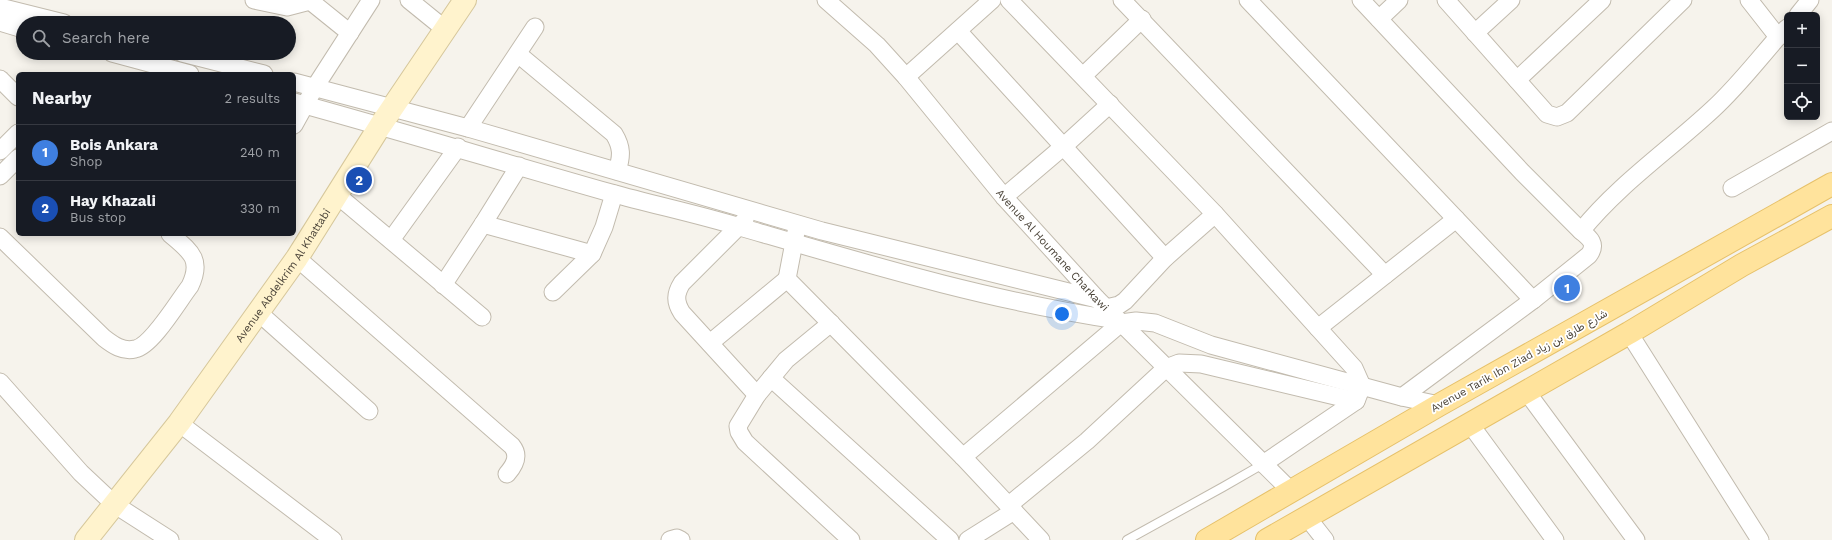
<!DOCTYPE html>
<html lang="en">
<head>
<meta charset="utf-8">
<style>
  body { margin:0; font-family:"Work Sans",Vazirmatn,sans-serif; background:#20242c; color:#f1f3f6 }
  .controls { position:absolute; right:12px; top:12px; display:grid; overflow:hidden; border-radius:6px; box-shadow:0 2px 10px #0003 }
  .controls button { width:36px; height:36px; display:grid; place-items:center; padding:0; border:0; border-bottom:1px solid #363941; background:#171b24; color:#f1f3f6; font:20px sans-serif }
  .you { position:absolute; left:1062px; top:314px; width:14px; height:14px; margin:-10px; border:3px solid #fff; border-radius:50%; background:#1a73e8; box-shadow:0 0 0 6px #1a73e833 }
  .badge { display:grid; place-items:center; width:26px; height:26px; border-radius:50%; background:#2563eb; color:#fff; font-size:13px; font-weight:700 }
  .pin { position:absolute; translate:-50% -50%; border:2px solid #fff; box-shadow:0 1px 4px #0006 }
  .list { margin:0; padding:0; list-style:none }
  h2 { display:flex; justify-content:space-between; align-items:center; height:52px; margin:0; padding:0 16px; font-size:17px }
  h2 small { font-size:13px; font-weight:400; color:#9ea1a6 }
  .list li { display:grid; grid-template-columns:26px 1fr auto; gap:12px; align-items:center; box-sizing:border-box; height:56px; padding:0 16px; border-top:1px solid #363941 }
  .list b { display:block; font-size:15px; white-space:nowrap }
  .list p { margin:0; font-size:13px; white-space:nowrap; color:#9ea1a6 }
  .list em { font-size:13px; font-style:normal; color:#9ea1a6 }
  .icon { flex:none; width:22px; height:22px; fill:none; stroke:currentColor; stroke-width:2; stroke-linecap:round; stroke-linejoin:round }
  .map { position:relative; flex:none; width:1832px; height:540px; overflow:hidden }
  .search { position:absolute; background:#171b24; box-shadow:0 2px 10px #0003; left:16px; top:16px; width:280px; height:44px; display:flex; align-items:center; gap:10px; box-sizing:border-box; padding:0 14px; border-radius:22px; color:#9ea1a6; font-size:15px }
  .panel { position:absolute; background:#171b24; box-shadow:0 2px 10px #0003; left:16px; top:72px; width:280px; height:164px; border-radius:6px }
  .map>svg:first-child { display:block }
</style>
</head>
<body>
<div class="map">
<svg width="1832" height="540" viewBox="0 0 1832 540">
  <rect width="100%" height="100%" fill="#f6f3ec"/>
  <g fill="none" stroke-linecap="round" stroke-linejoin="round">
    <defs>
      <path id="service" d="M1127,540L1223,487L1263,464"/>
      <g id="minor">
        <path d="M254,0L287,7L310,1"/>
        <path d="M309,0L350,33"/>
        <path d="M409,0L446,30"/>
        <path id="s1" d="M826,0L877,45L906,77L1004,197L1097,299L1291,491"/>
        <path d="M1009,0L1215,214L1354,368L1362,386L1356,401L1263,464"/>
        <path d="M1122,0L1385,275"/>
        <path d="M1248,0L1533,300"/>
        <path d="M1361,0L1522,172L1581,231"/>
        <path d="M1446,0L1547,114L1557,117L1567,113L1683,0"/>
        <path d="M1749,0L1778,37L1787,28"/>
        <path d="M0,7L64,23"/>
        <path d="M1798,15L1810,0"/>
        <path d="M1379,19L1399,0"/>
        <path d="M0,22L23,29"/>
        <path d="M958,31L1165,258"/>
        <path d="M1475,33L1511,0"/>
        <path d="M112,53L190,74"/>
        <path d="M182,53L264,74"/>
        <path d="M518,54L614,134C622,147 622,156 617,171"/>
        <path d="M1083,76L1142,19"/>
        <path d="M906,77L992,0"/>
        <path d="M0,79L18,97"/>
        <path d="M1517,80L1602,0"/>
        <path d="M294,82L468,128L822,231L1097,299"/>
        <path d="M294,102C400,131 505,163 611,193C654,205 697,214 740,227C864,263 989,301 1118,320"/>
        <path d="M294,125L315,87L371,0"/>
        <path d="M468,128L535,27"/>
        <path d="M0,151L18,133"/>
        <path d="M0,176L18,158"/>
        <path d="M1732,188L1832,131"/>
        <path d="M337,195L482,317"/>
        <path d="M1004,197L1064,146L1110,104"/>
        <path d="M745,220L682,283C675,294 675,302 682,313L757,395"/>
        <path d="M483,224L592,254"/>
        <path d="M796,232L787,279L963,457L1041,540"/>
        <path d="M0,237L104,338C113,345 123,352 135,349C152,346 179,300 190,286C203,259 190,251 170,234"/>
        <path d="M391,240L458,147"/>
        <path d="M297,258L512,446C520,456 514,466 507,474"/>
        <path d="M443,285L483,224L519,166"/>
        <path d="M553,292L592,254L604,227L614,194"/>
        <path d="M1106,308L1119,305L1125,301L1165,258L1215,214"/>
        <path d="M258,312L369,411"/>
        <path d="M831,323L786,360L757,395L738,426L739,432L745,442L851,540"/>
        <path d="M1318,328L1456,219"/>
        <path d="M1629,333L1760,540"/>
        <path d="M710,343L787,279"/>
        <path d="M771,378L950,540"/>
        <path d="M0,382L81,473L114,504L170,540"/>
        <path d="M1526,391L1636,540"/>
        <path d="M1402,397L1533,300L1589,255C1597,244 1590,238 1581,231C1619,184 1669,150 1713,109C1737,87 1757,61 1778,37"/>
        <path d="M179,423L333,540"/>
        <path d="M1470,424L1555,540"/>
        <path d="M963,457L1121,323L1136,321L1155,323L1211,345L1402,397L1439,405"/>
        <path d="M1009,505L1087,441L1166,368L1179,363L1201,364L1356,401"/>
        <path d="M1307,517L1325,540"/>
        <path d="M670,540L677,538L681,540"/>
        <path d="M968,540L1014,511"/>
      </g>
      <g id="secondary">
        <path id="s2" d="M86,540L179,423L297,258L380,126L465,0"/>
      </g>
      <path id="primary" d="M1207,540L1439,405L1832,184
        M1267,540L1629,333L1742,265L1832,216"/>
    </defs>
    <use href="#service" stroke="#c2bbae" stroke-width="10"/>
    <use href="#minor" stroke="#c2bbae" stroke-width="19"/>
    <use href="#secondary" stroke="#d6c79b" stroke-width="24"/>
    <use href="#primary" stroke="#e6c16a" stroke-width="24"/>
    <use href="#service" stroke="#fff" stroke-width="8"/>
    <use href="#minor" stroke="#fff" stroke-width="17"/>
    <use href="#secondary" stroke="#fff3cd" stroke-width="22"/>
    <use href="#primary" stroke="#ffe39c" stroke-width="22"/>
  </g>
  <g text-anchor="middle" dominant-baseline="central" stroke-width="3.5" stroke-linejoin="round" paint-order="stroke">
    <g font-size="11" fill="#4b4439" stroke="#fff">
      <text stroke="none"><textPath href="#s1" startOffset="338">Avenue Al Houmane Charkawi</textPath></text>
      <text stroke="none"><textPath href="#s2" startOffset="330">Avenue Abdelkrim Al Khattabi</textPath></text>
      <text transform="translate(1519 361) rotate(-29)">Avenue Tarik Ibn Ziad شارع طارق بن زياد</text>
    </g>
  </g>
</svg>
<div class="controls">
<button>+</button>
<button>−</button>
<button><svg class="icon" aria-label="locate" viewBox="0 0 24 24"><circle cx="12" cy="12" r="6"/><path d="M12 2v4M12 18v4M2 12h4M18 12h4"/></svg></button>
</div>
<div class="you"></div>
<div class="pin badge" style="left:1567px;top:288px;background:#3f7fe0">1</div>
<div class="pin badge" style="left:359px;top:180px;background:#1a4fb4">2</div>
<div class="search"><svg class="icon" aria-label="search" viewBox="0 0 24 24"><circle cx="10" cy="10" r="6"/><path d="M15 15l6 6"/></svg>Search here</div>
<section class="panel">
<h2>Nearby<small>2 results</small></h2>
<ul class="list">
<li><span class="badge" style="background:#3f7fe0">1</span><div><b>Bois Ankara</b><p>Shop</p></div><em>240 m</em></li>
<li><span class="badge" style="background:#1a4fb4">2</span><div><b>Hay Khazali</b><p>Bus stop</p></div><em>330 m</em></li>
</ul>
</section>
</div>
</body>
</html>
